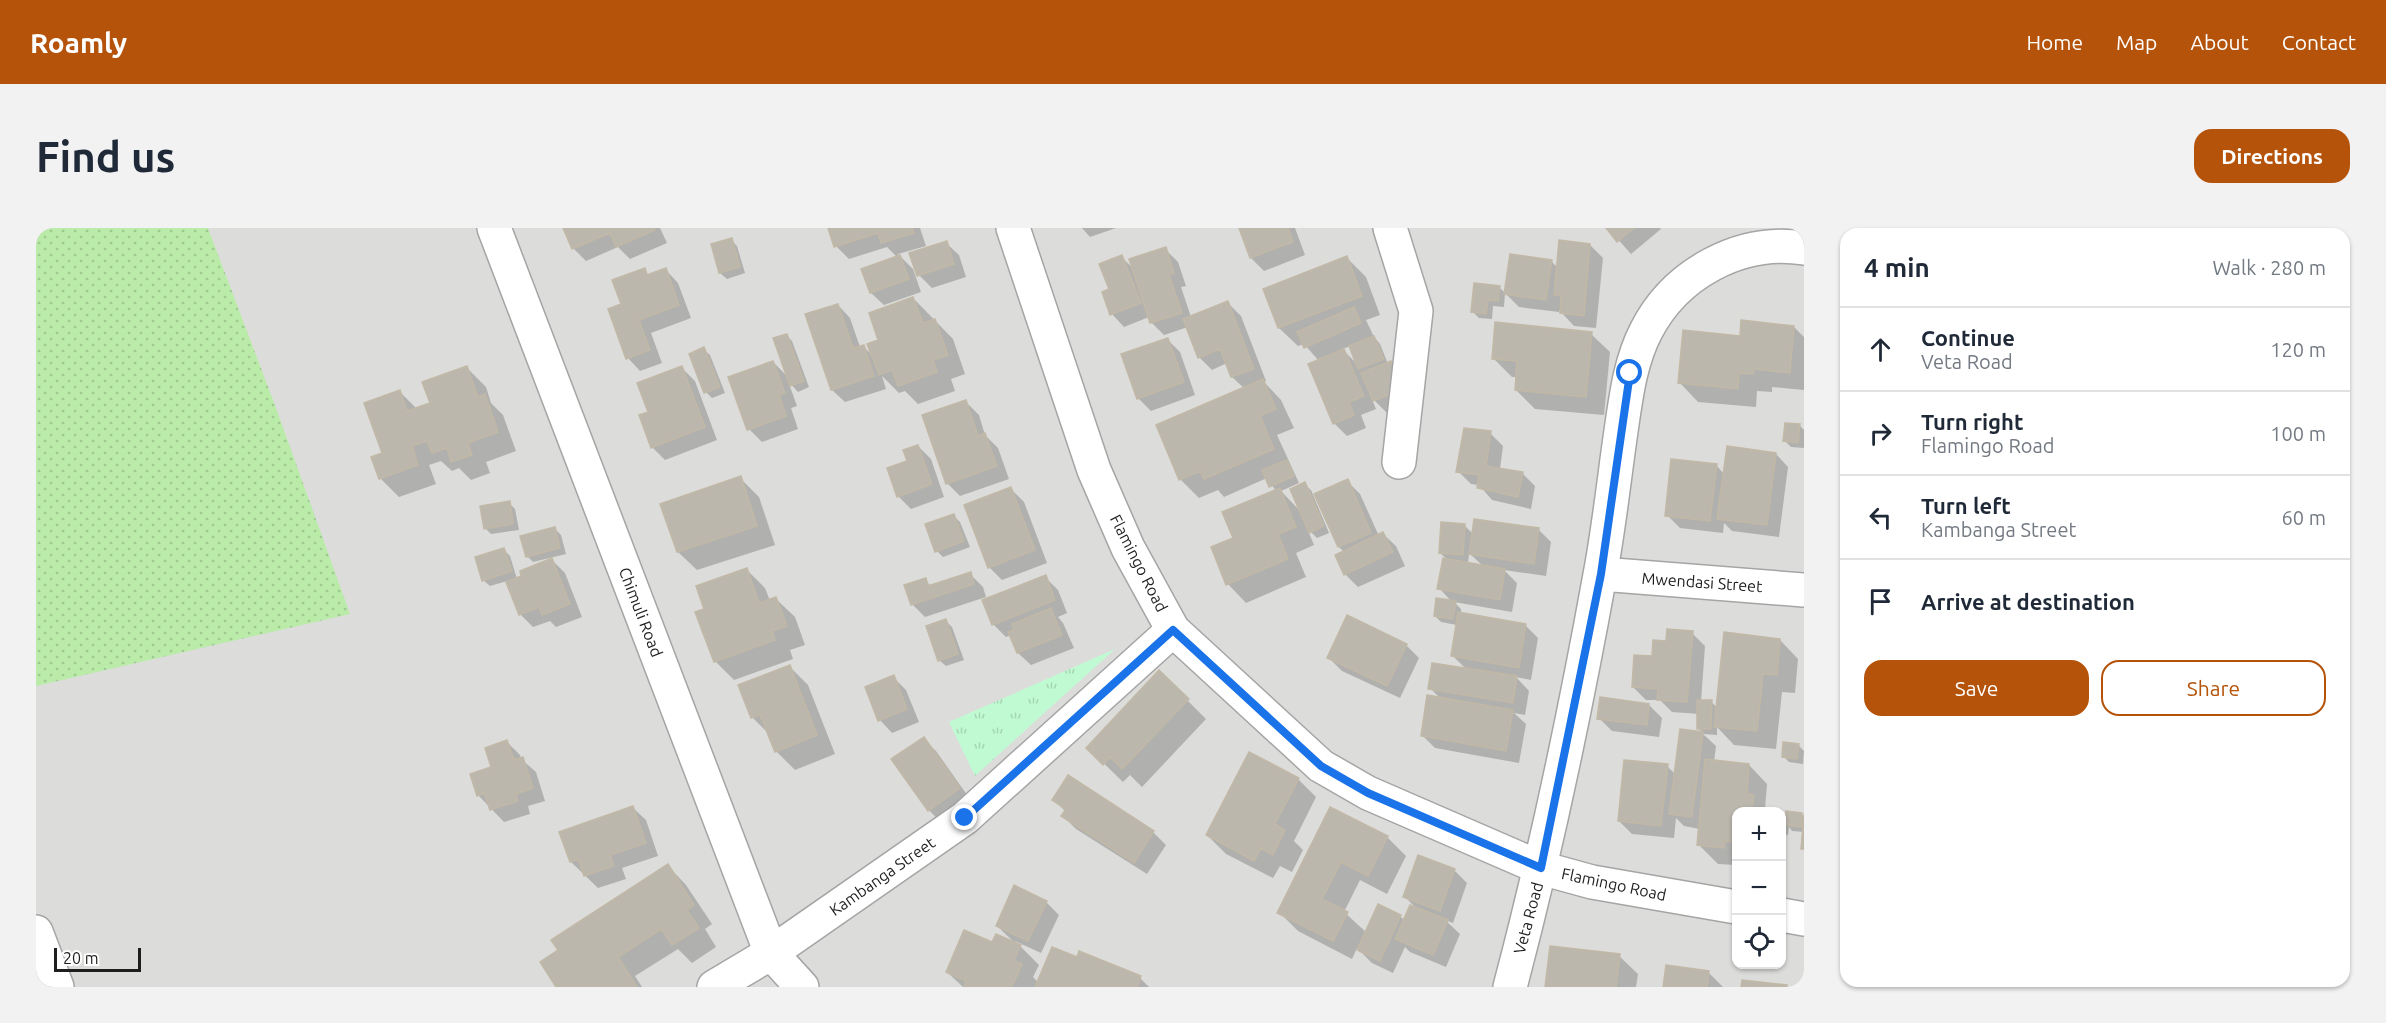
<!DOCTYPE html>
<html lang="en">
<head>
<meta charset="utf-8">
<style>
  body { margin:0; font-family:Ubuntu,sans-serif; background:#f2f2f3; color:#1f2937 }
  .controls { position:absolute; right:18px; bottom:18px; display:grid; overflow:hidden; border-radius:12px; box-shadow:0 2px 4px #0004 }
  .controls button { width:54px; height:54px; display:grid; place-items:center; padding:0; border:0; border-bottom:2px solid #e0e1e3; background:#fff; color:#1f2937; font:30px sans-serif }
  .scale { position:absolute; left:18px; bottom:15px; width:87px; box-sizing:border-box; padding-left:6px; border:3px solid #1e1e1e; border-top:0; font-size:16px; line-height:21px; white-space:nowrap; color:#1e1e1e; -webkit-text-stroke:4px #fff; paint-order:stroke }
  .stop { position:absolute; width:18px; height:18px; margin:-14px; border:4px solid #1a73e8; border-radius:50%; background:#fff }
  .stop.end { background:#1a73e8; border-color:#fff; box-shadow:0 2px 6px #0008 }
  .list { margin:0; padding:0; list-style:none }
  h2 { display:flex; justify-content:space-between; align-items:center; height:78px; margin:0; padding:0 24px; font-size:26px }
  h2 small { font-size:20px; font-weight:400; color:#747a83 }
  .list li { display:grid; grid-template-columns:39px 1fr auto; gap:18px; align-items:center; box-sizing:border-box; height:84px; padding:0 24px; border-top:2px solid #e0e1e3 }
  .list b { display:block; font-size:22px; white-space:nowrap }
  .list p { margin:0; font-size:20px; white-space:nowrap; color:#747a83 }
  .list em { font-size:20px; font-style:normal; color:#747a83 }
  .actions { display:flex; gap:12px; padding:18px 24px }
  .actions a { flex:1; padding:14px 0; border:2px solid #b45309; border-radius:18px; text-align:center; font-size:21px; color:#b45309 }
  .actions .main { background:#b45309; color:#fff }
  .icon { flex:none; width:33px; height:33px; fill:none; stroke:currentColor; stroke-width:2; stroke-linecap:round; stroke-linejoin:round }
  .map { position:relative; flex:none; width:1768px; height:759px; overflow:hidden; border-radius:18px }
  header { display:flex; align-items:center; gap:36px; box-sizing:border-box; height:84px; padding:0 30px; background:#b45309; color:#fff }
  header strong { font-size:28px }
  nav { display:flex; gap:33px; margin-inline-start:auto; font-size:21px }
  .intro { display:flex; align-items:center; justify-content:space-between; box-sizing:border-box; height:144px; padding:0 36px }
  h1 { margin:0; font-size:42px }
  .button { padding:15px 27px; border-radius:18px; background:#b45309; color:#fff; font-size:21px; font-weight:700 }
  main { display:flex; gap:36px; padding:0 36px }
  aside { flex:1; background:#fff; border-radius:18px; box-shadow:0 2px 4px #0004 }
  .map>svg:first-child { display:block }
</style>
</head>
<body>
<header>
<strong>Roamly</strong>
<nav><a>Home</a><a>Map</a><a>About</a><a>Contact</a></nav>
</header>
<div class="intro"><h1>Find us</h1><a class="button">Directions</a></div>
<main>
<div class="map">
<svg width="1768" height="759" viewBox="0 0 1768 759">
  <defs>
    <pattern id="grass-dots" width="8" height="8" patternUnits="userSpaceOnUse" patternTransform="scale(1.5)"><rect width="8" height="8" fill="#baeba9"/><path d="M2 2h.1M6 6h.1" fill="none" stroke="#9fc991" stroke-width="1.8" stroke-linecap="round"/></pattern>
    <pattern id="park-tufts" width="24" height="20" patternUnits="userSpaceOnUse" patternTransform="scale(1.5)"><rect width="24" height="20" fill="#c0fad2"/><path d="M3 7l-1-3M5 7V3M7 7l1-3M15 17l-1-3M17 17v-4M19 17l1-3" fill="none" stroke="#a5d6b4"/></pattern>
  </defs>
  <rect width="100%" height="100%" fill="#efeee4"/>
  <path fill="#dcdcdb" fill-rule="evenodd" d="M0,0H1768V759H0ZM1700,584H1746V736H1700Z"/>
  <path fill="url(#grass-dots)" d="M0,0H172L240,180L314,386L0,458Z"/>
  <path fill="url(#park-tufts)" d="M1079,421L939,548L913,494Z"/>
  <path fill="#0003" fill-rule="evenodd" d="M530,0H624L631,15L594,31L582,19L550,33L537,20Z
    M794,0H884L890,18L862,26L877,41L885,64L848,77L835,65L827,42L861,29L851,19L813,31L800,18Z
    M1046,0H1080L1054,9Z
    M1204,0H1259L1269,27L1228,43L1215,30Z
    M1572,0H1624L1625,1L1595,26Z
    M695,12L701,18L709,45L691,51L684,45Z
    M910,15L923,27L930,49L896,60L883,47Z
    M1554,17L1567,30L1560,100L1538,98L1523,82V84L1483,79L1470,66L1515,33L1522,40Z
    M1129,21L1142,34L1150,58L1145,59L1155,89L1192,75L1205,88L1230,153L1228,154L1245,172L1258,200L1241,207L1263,255L1245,263L1265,284L1268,256L1275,262L1293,305L1281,310L1271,300L1278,317L1260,325L1270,349L1210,375L1192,356L1199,311L1240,263L1231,250L1188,269L1182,262L1163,270L1144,251L1209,161L1196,149L1191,135L1176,142L1163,129L1152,99L1128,107L1115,94L1113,89L1088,99L1076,86L1075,62L1085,29L1098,41Z
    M1311,30L1330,49L1344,87L1330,92L1338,109L1344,116L1352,136L1355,135L1368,147L1379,174L1351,185L1335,169L1340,181L1325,187L1330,200L1311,208L1298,195L1283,133L1268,116L1262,118L1243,100L1228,62ZM1315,118L1322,137L1306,121Z
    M608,42L614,48L630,42L642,55L655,90L615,105L626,135L604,143L592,130Z
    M1463,59L1469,65L1468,79L1457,78L1456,91L1443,90L1437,84Z
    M877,70L917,111L929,146L915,151L919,163L882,176L869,163L863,165L846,148L850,161L809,174L796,162L771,87L802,77L814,90L824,119L827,118L838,129L844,113Z
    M1758,99L1768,109V162L1736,159V164L1721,163L1720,179L1662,174L1644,155L1705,110Z
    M1555,106L1574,124L1568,187L1499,181L1480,162L1481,149H1476L1457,130Z
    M750,107L756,113L773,159L762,164L752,153L761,178L755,180L762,201L726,214L713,201L737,134L754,151Z
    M1131,111L1144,124L1159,167L1115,183L1102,170Z
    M667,121L674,127L689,165L676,170L670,164Z
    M431,140L450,159L455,175L467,187L480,223L450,234L454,245L435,252L423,240L416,243L405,233L393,237L400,256L363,269L344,250L347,226L364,164L381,181L396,176Z
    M646,140L659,153L681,212L629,232L616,219L614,185Z
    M930,174L943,187L949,207L962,220L973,251L924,268L911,255Z
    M1764,198L1768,202V220L1755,219L1749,213Z
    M1454,205L1467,218L1464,241L1486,245L1499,258L1495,281L1456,272L1443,257L1435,256L1422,243Z
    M882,218L895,231L908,269L875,281L862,268L873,234Z
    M1740,226L1752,239L1743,309L1696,303L1688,295L1687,305L1644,300L1631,287L1680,237L1688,246Z
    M704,250L723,269L739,317L661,342L642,324L626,276Z
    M1311,253L1324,266L1343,308L1347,306L1360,318L1369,338L1322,359L1309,346L1308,324L1303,319Z
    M975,261L988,274L1011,335L966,352L953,339Z
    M473,275L479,281L483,302L455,306L449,300Z
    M918,288L924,294L934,319L907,329L901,323Z
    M1428,297L1437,306L1502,301L1515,314L1510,348L1468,342L1481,355L1476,384L1418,374L1425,381V386L1489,397L1502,410L1495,452L1480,449L1493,463L1489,487L1478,485L1490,496L1483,535L1399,520L1386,507L1404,470L1394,460L1431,442L1416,427L1421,397L1405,394L1399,388L1416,374L1403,360L1412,332L1404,325ZM1433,325L1447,338L1432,336Z
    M519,301L525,307L530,326L497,334L491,328Z
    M468,322L474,328L481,351L516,332L529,345L546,389L520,399L514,393L497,399L484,386L471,353L454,358L447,352Z
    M710,341L729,360L734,373L740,371L759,389L769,417L754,422L757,431L698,452L679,433L670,382Z
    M934,346L947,359L950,369L889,389L876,376L889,352L896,359Z
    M1009,349L1022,362L1031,385L1022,389L1027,395L1038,420L995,437L982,425L975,407L970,409L957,396Z
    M910,393L916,399L928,432L910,438L903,432Z
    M1656,405L1669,418L1665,474H1675L1682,480L1744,412L1762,431L1759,465L1746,464L1740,521L1698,517L1681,499V507L1667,506L1680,518L1678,534L1713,537L1731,556L1729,581L1732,584H1700V637L1682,636L1663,617L1664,601L1648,598L1640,590L1638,610L1596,606L1583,593L1631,538L1640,547L1646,503L1668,506L1662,500L1663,486L1636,484L1624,472H1610L1597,459L1617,430L1631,415Z
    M1370,417L1383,430L1364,470L1306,443L1293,430Z
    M754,439L772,457L799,526L759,542L740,523L733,506L716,489Z
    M1123,444L1170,491L1106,559L1094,547L1087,554L1052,520Z
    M857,449L870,462L883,494L856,505L844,492Z
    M1613,477L1626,490L1623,509L1576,503L1563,490Z
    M887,511L900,523L936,574L905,595L893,582Z
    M471,514L484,527L485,531L500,544L509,573L492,578L494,586L468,594L442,567Z
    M1762,517L1768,523L1767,536L1753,534L1747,528Z
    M1262,551L1280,569L1258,613L1267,622L1256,644L1244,638L1237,650L1190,626L1171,607Z
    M1018,572L1117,604L1130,617L1111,646L1040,601L1027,588L1030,584Z
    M597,580L610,592L622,628L586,640L590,651L562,660L535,634Z
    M1294,581L1351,609L1370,628L1351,666L1324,652L1308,684L1331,705L1364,688L1369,693L1382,682L1369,669L1418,642L1431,655L1417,695L1409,692L1424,706L1410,739L1374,724L1369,719L1357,745L1336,735L1321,720L1316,731L1262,703L1243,684Z
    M1766,587L1768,589V622V604L1756,603L1753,599L1752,607L1746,606V588L1751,592Z
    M632,638L650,657L676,696L669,701L680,719L656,735L642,721L599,748L606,759H522Z
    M1010,674L1023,687L1005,725L979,713L1003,737L997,749L1003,755L1041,731L1104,750L1113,759H927L911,744L957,716H980L961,698Z
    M1583,728L1602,746L1600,759H1511Z
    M1672,744L1687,759H1629Z"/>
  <path fill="#bcb7ad" stroke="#c1b8a6" stroke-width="1.5" d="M527,0H618L619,2L580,19L574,5L536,21Z
    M792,0H876L878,5L845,15L842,5L798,19Z
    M1203,0H1252L1257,14L1214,30Z
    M1570,0H1598L1581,14Z
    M696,10L704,39L683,45L675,16Z
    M1523,12L1554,16L1548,88L1524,85L1525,67H1518Z
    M911,13L918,36L881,48L873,25Z
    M1130,19L1138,45L1133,47L1146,85L1114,95L1093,31Z
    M1474,26L1516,32L1510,72L1468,66Z
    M864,27L873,51L834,65L825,41Z
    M1086,27L1105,75L1074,87L1066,64L1073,61L1063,36Z
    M1311,28L1326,68L1242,100L1227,61Z
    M609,40L611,47L630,40L643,77L603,92L614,122L590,131L572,81L585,76L576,52Z
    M1438,55L1464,58L1462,73L1452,72L1450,86L1435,84Z
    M877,69L887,95L899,91L912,127L897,132L901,144L862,158L856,142L843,147L831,116L842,112L833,85Z
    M1192,73L1218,141L1195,149L1184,121L1162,130L1147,91Z
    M802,76L817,120L828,117L838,148L795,162L769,86Z
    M1318,79L1325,95L1268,120L1261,104Z
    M1705,92L1758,98L1754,145L1718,141L1717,146L1703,145L1702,161L1642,155L1647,102L1704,108Z
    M1459,94L1556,104L1550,169L1479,162L1481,133L1456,131Z
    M751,106L768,153L754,158L737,110Z
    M1338,108L1348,131L1322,141L1313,118Z
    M1132,110L1148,154L1101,171L1085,126Z
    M668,119L684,159L668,165L653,126Z
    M1308,121L1328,168L1313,174L1318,187L1297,196L1272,136Z
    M737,133L749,165L743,167L750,188L711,202L692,149Z
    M1355,133L1367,161L1337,173L1325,145Z
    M431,138L442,169L449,166L462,204L432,215L436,227L415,234L411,220L396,225L391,213L376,218L382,237L343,251L335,229L346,225L328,175L364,162L371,183L394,175L386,154Z
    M646,138L669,199L615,220L603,187L612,184L601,155Z
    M1227,151L1240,181L1224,188L1238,221L1168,251L1164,243L1143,252L1120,197Z
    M930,172L942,208L949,205L961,238L910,256L886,187Z
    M1749,195L1764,196L1762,215L1747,213Z
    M1428,200L1455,203L1450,238L1487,244L1482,269L1441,260L1443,247L1420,244Z
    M882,217L896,256L861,269L851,240L871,233L867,222Z
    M1691,218L1740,225L1731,297L1681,291Z
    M1635,231L1681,236L1674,293L1629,288Z
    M1251,232L1258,248L1233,259L1226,242Z
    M705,248L721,298L641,324L624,276Z
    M1312,251L1335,305L1302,319L1278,266Z
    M1269,254L1288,298L1273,305L1254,261Z
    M975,259L999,322L952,340L928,277Z
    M1244,260L1260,299L1242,306L1252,331L1190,357L1175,319L1197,310L1186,284Z
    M474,273L477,296L448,301L444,278Z
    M918,286L928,313L899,324L889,296Z
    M1438,291L1503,300L1498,336L1433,326Z
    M1405,294L1429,296L1427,327L1403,325Z
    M519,299L524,320L490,329L484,308Z
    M1347,304L1357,324L1308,347L1299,327Z
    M468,320L476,343L446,353L439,329Z
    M516,330L534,376L506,387L503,379L483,387L470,354L485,348L484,343Z
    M1407,330L1469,341L1464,372L1401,361Z
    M711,340L723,375L740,369L751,398L736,403L739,412L678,434L659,384L668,381L660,358Z
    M935,344L938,356L875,377L868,357L890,350L892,358Z
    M1010,347L1019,372L956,397L946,372Z
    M1400,370L1420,373L1417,391L1398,388Z
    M1015,380L1026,407L981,425L972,404L978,402L976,396Z
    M1422,384L1490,396L1483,440L1415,428Z
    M1311,387L1371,416L1351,458L1291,430Z
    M910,391L922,426L902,433L890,398Z
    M1631,401L1657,403L1651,474L1621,472L1622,461L1596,459L1598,427L1616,428L1617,412L1630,413Z
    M1688,404L1744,411L1741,447L1727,446L1721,503L1678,499Z
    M1396,435L1481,448L1477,475L1392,461Z
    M754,437L781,507L739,524L724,487L715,490L702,457Z
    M1123,442L1153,471L1086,541L1074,529L1067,537L1050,520Z
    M858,447L871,481L842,493L829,459Z
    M1391,467L1477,482L1470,523L1385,508Z
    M1564,469L1613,476L1611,497L1561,491Z
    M1661,472H1676L1675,501H1661Z
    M1644,501L1667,504L1656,589L1633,586Z
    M888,509L924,560L892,583L855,531Z
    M471,512L478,532L487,529L497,560L480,566L482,573L454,582L448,565L441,568L434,546L455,539L449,520Z
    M1747,514L1763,516L1761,531L1746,529Z
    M1213,524L1263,550L1239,596L1249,602L1237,627L1225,620L1218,633L1170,607Z
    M1669,531L1713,536L1711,566L1718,567L1716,584H1700V614L1689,613L1688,620L1661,617Z
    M1588,532L1632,536L1625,598L1582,593Z
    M1032,547L1118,603L1098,635L1025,588L1030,581L1016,572Z
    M597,578L610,615L574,627L578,638L548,648L542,631L534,634L523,604Z
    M1294,579L1352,608L1332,648L1305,634L1286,671L1312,684L1297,713L1241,685Z
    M1750,583L1766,585L1765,599L1749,597Z
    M1768,586V621H1765Z
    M1382,627L1419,641L1404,683L1367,669Z
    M632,636L658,677L651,682L663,700L636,717L625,701L582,729L601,759H520L504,734L522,722L515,712Z
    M978,657L1011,673L992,713L960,698Z
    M1342,676L1365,687L1344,733L1321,722Z
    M1374,677L1412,692L1397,727L1359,711Z
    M928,702L956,714L960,706L985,717L978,732L986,736L976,759H928L930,753L910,744Z
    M1514,718L1584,726L1580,759H1509Z
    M1016,719L1041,729L1043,723L1105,748L1101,759H999Z
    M1630,737L1673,743L1671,759H1627Z
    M1706,752L1751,757V759H1705Z"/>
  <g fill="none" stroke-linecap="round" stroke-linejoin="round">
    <defs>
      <path id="minor" d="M458,0L735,725L766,759
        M977,0L1058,242L1092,320L1137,402L1285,538L1332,565L1505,640L1556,654L1700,679
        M1354,0L1380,83L1363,234
        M1565,346L1768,362
        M1746,687L1768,691
        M0,704L21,759
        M678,759L735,725L929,590L1137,402
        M1474,759C1510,623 1539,485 1564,347C1573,300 1578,251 1585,203C1590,169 1594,134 1610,103C1639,46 1704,10 1768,20"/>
    </defs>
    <use href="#minor" stroke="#a5a5a5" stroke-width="36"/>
    <use href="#minor" stroke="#fff" stroke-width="33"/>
  </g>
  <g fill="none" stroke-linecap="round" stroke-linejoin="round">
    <path stroke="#1a73e8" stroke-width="8" d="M929,590L1137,402L1285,538L1332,565L1505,640L1565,346L1594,145"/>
  </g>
  <g text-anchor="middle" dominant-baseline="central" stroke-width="4.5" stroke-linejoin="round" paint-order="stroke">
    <g font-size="16" fill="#1e1e1e" stroke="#fff">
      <text transform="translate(1103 335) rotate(63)">Flamingo Road</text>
      <text transform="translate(1666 354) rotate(4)">Mwendasi Street</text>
      <text transform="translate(605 384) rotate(69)">Chimuli Road</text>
      <text transform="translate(846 648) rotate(-35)">Kambanga Street</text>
      <text transform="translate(1578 656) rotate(12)">Flamingo Road</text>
      <text transform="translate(1492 690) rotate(-75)">Veta Road</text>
    </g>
  </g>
</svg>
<div class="controls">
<button>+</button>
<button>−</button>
<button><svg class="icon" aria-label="locate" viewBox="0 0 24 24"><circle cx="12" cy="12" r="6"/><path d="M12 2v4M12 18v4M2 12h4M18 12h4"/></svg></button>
</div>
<div class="scale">20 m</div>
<div class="stop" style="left:1594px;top:145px"></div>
<div class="stop end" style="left:929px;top:590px"></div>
</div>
<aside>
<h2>4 min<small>Walk · 280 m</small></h2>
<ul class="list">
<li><svg class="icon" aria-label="ahead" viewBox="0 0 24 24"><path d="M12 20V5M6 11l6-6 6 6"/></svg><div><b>Continue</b><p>Veta Road</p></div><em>120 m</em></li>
<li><svg class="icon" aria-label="right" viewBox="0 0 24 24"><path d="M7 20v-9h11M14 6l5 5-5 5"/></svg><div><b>Turn right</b><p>Flamingo Road</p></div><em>100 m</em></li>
<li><svg class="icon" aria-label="left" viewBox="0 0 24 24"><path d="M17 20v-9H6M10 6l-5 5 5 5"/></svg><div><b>Turn left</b><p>Kambanga Street</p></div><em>60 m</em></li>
<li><svg class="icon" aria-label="arrive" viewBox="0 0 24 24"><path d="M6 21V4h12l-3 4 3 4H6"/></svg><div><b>Arrive at destination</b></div></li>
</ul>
<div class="actions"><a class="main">Save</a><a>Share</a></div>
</aside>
</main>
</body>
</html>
